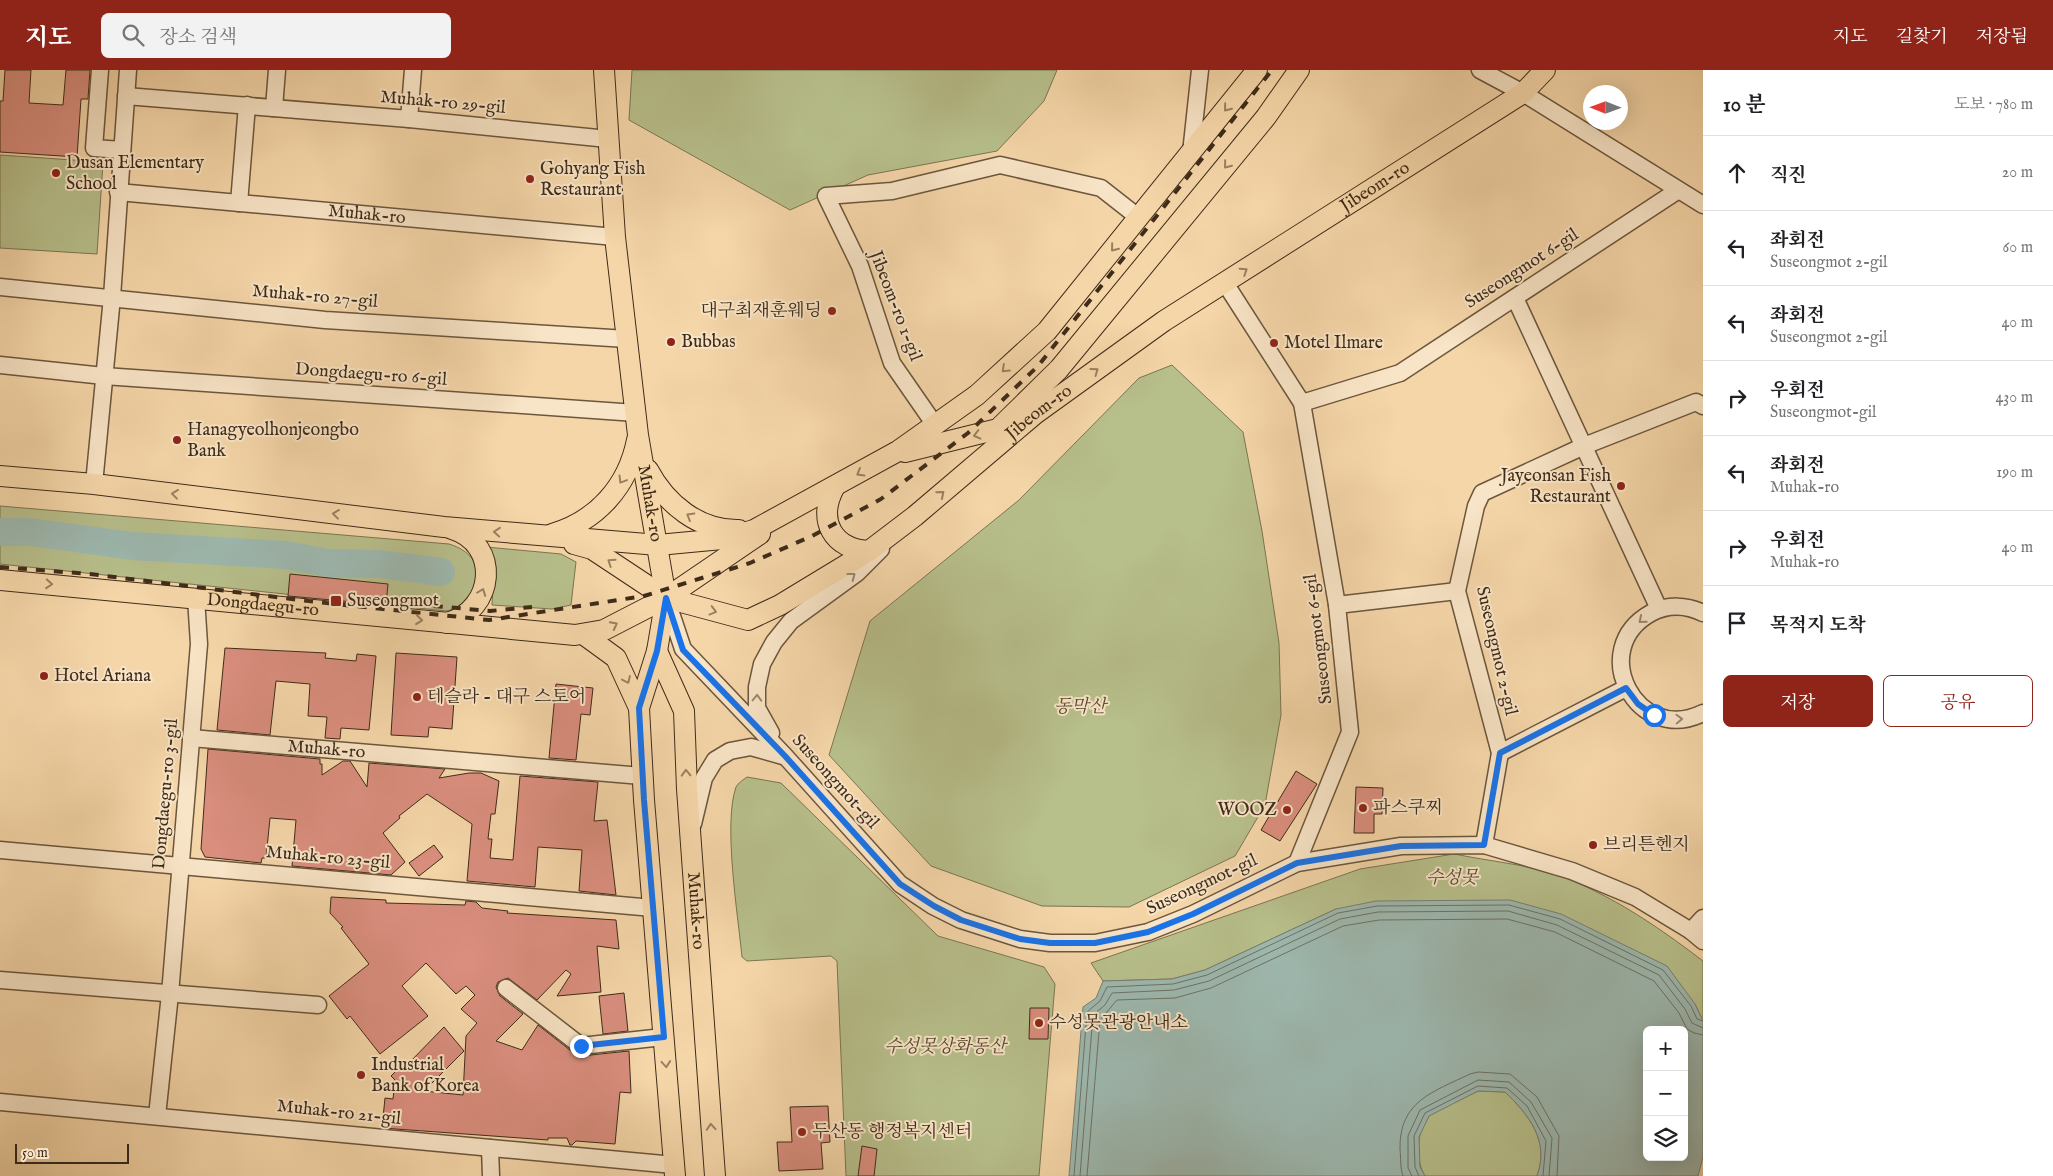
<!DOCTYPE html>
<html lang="ko">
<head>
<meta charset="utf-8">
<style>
  body { margin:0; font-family:"IM FELL English","Noto Serif KR",serif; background:#f2f2f2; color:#202124 }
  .controls { position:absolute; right:15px; bottom:15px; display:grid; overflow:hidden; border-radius:8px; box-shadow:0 5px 20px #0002 }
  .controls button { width:45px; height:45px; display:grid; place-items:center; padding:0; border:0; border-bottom:1px solid #e0e0e0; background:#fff; color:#202124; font:25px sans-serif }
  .compass { position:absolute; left:1583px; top:15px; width:45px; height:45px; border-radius:50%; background:#fff; box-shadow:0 5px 20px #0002; rotate:271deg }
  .scale { position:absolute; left:15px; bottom:12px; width:114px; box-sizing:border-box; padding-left:5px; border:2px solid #3f2b19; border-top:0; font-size:14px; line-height:18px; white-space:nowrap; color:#3f2b19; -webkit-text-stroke:4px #f8e4c6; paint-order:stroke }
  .stop { position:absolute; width:15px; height:15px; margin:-11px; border:4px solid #1a73e8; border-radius:50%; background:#fff }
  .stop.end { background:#1a73e8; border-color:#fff; box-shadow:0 1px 5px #0008 }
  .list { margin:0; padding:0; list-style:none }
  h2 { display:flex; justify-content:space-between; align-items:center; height:65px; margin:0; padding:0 20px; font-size:21px }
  h2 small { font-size:16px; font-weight:400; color:#757577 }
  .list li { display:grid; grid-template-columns:32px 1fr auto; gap:15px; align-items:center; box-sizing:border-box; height:75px; padding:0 20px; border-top:1px solid #e0e0e0 }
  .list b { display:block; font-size:19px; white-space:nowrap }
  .list p { margin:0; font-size:16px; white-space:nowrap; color:#757577 }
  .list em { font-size:16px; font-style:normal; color:#757577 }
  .actions { display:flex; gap:10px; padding:15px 20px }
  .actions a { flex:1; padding:11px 0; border:1px solid #8f2418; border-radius:8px; text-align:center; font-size:18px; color:#8f2418 }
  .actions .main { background:#8f2418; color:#fff }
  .icon { flex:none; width:28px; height:28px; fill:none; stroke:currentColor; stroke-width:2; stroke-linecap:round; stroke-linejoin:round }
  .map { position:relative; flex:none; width:1703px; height:1106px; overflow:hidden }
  header { display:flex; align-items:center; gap:30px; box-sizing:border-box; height:70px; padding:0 25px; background:#8f2418; color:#fff }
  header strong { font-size:24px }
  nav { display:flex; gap:28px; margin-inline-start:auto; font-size:18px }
  .search { width:350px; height:45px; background:#f2f2f2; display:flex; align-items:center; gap:12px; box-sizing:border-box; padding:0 18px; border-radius:8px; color:#757577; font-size:19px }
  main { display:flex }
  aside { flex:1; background:#fff }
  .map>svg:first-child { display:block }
</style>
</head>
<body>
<header>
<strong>지도</strong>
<div class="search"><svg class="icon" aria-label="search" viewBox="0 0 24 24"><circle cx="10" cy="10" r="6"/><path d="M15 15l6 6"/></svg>장소 검색</div>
<nav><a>지도</a><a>길찾기</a><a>저장됨</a></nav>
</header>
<main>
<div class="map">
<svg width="1703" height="1106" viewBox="0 0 1703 1106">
  <rect width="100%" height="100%" fill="#f5d6a8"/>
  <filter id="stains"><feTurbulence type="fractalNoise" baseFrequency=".004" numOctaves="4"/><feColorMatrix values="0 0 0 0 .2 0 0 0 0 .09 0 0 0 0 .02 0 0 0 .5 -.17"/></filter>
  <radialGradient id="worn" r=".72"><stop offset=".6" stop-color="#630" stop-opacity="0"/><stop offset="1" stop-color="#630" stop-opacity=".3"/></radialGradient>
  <path fill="#b7bf8b" stroke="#7b7552" d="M632,0H1057L1044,31L997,81L868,105L790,140L629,50Z
    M0,85L103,92L97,184L0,178Z
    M1172,295L1243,362L1262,461L1279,573L1281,645L1265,735L1235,786L1129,837L1042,836L931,796L829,685L870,551L1019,430L1139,308Z
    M0,436L449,474C491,486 486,533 446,541L0,494Z
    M486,477L561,484L576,492L571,535L552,539L492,535L494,494Z
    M747,707L781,713L938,866L1044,897L1055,914L1039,1106H846L837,891L831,886L747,891L742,887C738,845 723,754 736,717C738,713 743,710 747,707Z
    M1454,784C1483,790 1513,793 1541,800C1599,816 1656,855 1703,891V951L1695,934L1336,839L1205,900L1172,909L1103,911L1091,893L1360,799Z
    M1478,1021L1505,1022C1529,1045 1550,1071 1537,1106H1425C1415,1090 1416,1062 1429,1046C1435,1040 1468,1026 1478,1021Z"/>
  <path fill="#9db8af" stroke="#778073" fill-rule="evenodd" d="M1510,830L1561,844L1667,896L1695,934L1703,951V1087L1698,1106H1537C1550,1071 1529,1045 1505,1022L1478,1021L1429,1046L1419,1067L1420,1097L1425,1106H1069L1083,937L1096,928L1103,911L1172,909L1205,900L1336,839L1376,831ZM1647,960H1684V1087H1647Z"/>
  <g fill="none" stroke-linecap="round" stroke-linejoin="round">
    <path stroke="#6e7264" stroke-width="1" d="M1074,1106L1087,942L1100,931L1107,917L1173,914L1207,905L1338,843L1377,836L1509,835L1560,849L1663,900L1691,936L1697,949L1703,951
      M1080,1106L1093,945L1105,935L1112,923L1174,920L1209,911L1340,849L1378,842L1508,841L1557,855L1659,905L1685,939L1692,953L1703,958
      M1087,1106L1100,950L1117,930L1175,928L1211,918L1343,856L1379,850L1507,849L1555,862L1654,911L1679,943L1687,959L1694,963L1703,965
      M1403,1106C1400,1098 1401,1088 1400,1079C1399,1031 1433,1022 1470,1004L1478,1002L1510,1004L1537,1027L1559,1066L1557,1106
      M1412,1106L1408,1098V1066L1420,1040L1478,1010L1509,1012L1531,1032L1552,1068L1549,1106
      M1419,1106L1415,1097L1414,1066L1425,1043L1478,1016L1507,1018L1527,1036L1546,1071L1543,1106"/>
    <path stroke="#9db8af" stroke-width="28" d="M0,462H31L132,476L286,485L328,493L380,494L441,502"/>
  </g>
  <path fill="#da8e7e" stroke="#3f2b19" d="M5,0H31L29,33L63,35L66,0H90L88,29H81L77,87L0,82V31H3Z
    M290,504L388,514L386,535L288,526Z
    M225,578L326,583L325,588L356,591L357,584L376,586L369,660L341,658L340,669L325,668L327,647L308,646L310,614L276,611L270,665L217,660Z
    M396,583L457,587L452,659L429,657L428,667L391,665Z
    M556,614L593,618L590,645L581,644L576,690L549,688Z
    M208,679L320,689V694H322V705L343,691H350L367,717L369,693L445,699L439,708L469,703H481L499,711L495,744H491L488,769H492L490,788L513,790L520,706L598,712L594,751L607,750L616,825L579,821L582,780L538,777L535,817L467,811L472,754L427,724L399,746L400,748L383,763L405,792L391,805L292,796L296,750L270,748L266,788H262L261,793L205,787L201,779Z
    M1296,701L1317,714L1280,771L1261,760Z
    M1356,717L1383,718L1382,744H1374V763H1354Z
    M434,775L443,787L419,806L409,793Z
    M331,827L386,830V833L465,835L466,831L476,832L482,838L508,841L507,843L616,850L619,879L597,876L601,922L557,926L571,904L566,900L537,930L508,908L498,912L496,917L500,926L523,944L496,971L522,980L538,955L575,984L581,986L629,981L631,1023L620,1022L615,1074L576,1071L572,1075H570L567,1068H548V1070L382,1058L385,1028L393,1029L395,1010L391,1006L404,993L407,995L444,957L464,981L424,1021L463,1025L466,966L477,953L461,939L475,925L466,916L456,924L426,893L402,916L428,946L380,984L350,946L347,949L329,926L369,894L341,858L343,857L330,843Z
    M624,923L628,961L603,964L599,926Z
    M1030,938H1049L1048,969H1029Z
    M828,1036L830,1072L821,1073L823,1099L779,1101L777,1072H792L790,1037Z
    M862,1076L877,1079L874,1106H858Z"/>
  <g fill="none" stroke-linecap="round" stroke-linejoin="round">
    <defs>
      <g id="minor">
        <path d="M100,0L94,78L122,80"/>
        <path d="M1480,0L1523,23L1703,135"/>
        <path d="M126,26L409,49L608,69"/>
        <path d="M274,38L277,0"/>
        <path d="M409,49L413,0"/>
        <path d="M1191,83L1200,0"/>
        <path id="s1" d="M118,122L615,167"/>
        <path d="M239,133L247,35"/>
        <path d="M1225,213L1302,333L1400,303L1677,121"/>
        <path d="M0,217L325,250L627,269"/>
        <path d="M1515,228L1659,539"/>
        <path d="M0,295L104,306L636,343"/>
        <path d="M935,355L892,293L860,196L826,126L892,121L1000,95L1101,118L1138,147"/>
        <path d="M94,414L112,227L128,0"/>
        <path d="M666,528L683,579L785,686L900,814L933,836L961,850L992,860L1020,869L1050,873H1095L1148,862L1193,844L1297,793L1401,776L1484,775L1572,801L1635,827L1691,861L1703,871"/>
        <path d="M1337,535L1457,521"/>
        <path d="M1703,543C1687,535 1668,534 1651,543C1586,579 1637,676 1703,643"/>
        <path d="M771,663L757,638V617L762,594L774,572L791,551L857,503L881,479"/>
        <path id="s2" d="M191,668L642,706"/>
        <path d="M1500,683L1626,618"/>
        <path d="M693,754L704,708L715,690L730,681L751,677L783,686"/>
        <path d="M1484,775L1500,683L1457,521L1476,436L1482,423L1584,376L1696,332L1703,336"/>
        <path d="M0,780L653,838"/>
        <path d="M1297,793L1350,662L1337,535L1302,333"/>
        <path d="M1691,861L1703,848"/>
        <path d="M0,910L318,935"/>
        <path d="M506,918L581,976L663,967"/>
        <path d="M0,1032L674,1095"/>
        <path d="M157,1046L170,924L199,574L196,528"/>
        <path d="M490,1078L491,1106"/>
      </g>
      <g id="major">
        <path id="s3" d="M604,0L615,167L638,365L666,528L657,581L639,638L644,730L675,1106"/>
        <path d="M905,382L998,359L1059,299L1266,47L1299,0"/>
        <path d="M648,400C666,434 699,461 739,460"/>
        <path d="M0,406L94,414L444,457L658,475L722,469L754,460L898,381L977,325L1047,261L1257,0"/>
        <path d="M834,418C817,451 833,479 869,481"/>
        <path d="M552,464C597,451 628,416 637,370"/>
        <path id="s4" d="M574,474L592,479L666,528L748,550L780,535L869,481L915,446L1035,344L1164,251L1523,23L1545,0"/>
        <path id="s5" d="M0,510L575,565L604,560L666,528L760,464"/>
        <path d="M447,553C495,540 501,474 452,459"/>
        <path d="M583,564L616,588L639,638"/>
        <path id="s6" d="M657,581L684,641L687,719L715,1106"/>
      </g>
    </defs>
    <use href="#minor" stroke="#6c563d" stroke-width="19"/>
    <use href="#major" stroke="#3f2b19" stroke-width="22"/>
    <use href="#minor" stroke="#f8e4c6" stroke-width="16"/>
    <use href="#major" stroke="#f5d6a8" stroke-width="20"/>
    <path stroke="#3f2b19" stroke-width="4" stroke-dasharray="9 9" stroke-linecap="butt" d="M0,497L90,504L316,532L489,550L644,526L750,493L812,466L881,429L968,363L1038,296L1272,0
      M380,531L490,541L532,537"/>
  </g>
  <defs><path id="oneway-chevron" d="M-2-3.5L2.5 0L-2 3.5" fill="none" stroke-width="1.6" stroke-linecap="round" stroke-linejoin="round" transform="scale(1.25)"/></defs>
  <g stroke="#9a8060">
    <use href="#oneway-chevron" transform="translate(1227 38) rotate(129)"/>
    <use href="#oneway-chevron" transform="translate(1227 95) rotate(129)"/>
    <use href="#oneway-chevron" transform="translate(1114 178) rotate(129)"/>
    <use href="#oneway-chevron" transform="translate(1244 201) rotate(-33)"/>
    <use href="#oneway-chevron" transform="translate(1005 299) rotate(137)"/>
    <use href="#oneway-chevron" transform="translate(1095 301) rotate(-36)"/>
    <use href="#oneway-chevron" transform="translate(977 365) rotate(166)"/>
    <use href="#oneway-chevron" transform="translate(860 403) rotate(150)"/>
    <use href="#oneway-chevron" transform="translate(622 410) rotate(121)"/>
    <use href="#oneway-chevron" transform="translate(175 424) rotate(-173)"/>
    <use href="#oneway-chevron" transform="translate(941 424) rotate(-40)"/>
    <use href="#oneway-chevron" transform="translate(336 444) rotate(-173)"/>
    <use href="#oneway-chevron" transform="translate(690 446) rotate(-149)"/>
    <use href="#oneway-chevron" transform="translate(497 462) rotate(-175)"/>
    <use href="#oneway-chevron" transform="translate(611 492) rotate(-146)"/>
    <use href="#oneway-chevron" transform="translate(49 514) rotate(5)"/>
    <use href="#oneway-chevron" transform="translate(482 522) rotate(-69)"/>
    <use href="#oneway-chevron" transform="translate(713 541) rotate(15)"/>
    <use href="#oneway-chevron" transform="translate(419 550) rotate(6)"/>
    <use href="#oneway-chevron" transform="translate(614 555) rotate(-27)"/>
    <use href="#oneway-chevron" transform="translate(627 610) rotate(65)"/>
    <use href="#oneway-chevron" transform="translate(686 703) rotate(-92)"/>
    <use href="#oneway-chevron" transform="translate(666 994) rotate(85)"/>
    <use href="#oneway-chevron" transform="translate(711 1057) rotate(-94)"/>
  </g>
  <g stroke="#9c8870">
    <use href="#oneway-chevron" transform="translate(852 506) rotate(-37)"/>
    <use href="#oneway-chevron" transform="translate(1642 550) rotate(140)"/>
    <use href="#oneway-chevron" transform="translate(757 628) rotate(-88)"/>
    <use href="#oneway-chevron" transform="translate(1679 649) rotate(-2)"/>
  </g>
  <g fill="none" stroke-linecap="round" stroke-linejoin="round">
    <path stroke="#1a73e8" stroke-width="6" d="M581,976L664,967L644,730L639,638L657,581L666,528L683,580L785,686L900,814L934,836L961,850L992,860L1020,869L1050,873H1095L1148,862L1193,844L1297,793L1401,776L1484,775L1500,683L1626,618L1638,634L1654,645"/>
  </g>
  <g fill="#8f2418" stroke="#f8e4c6" stroke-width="2">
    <circle cx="56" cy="103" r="5"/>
    <circle cx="530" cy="109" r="5"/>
    <circle cx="832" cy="241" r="5"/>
    <circle cx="671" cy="272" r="5"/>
    <circle cx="1274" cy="273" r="5"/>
    <circle cx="177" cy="370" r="5"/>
    <circle cx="1621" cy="416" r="5"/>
    <rect x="330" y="525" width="12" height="12" rx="2.5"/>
    <circle cx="44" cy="606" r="5"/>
    <circle cx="417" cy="627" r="5"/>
    <circle cx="1363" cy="738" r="5"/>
    <circle cx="1287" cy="740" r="5"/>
    <circle cx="1593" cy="775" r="5"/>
    <circle cx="1039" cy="953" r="5"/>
    <circle cx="361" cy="1005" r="5"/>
    <circle cx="802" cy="1062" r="5"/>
  </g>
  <g text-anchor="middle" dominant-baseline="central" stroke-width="4" stroke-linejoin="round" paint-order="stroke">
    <g font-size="18" fill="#3f2b19" stroke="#f8e4c6">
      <text transform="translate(443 33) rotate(5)">Muhak-ro 29-gil</text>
      <text stroke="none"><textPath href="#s4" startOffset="956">Jibeom-ro</textPath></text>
      <text stroke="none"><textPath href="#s1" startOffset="250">Muhak-ro</textPath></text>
      <text transform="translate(1522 199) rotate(-33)">Suseongmot 6-gil</text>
      <text transform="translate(315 227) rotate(5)">Muhak-ro 27-gil</text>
      <text transform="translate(895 236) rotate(69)">Jibeom-ro 1-gil</text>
      <text transform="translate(371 305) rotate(4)">Dongdaegu-ro 6-gil</text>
      <text stroke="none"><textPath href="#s4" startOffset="551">Jibeom-ro</textPath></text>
      <text stroke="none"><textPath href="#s3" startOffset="436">Muhak-ro</textPath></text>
      <text stroke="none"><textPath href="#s5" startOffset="264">Dongdaegu-ro</textPath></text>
      <text transform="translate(1319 569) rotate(-97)">Suseongmot 6-gil</text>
      <text transform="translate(1496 581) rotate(77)">Suseongmot 2-gil</text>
      <text stroke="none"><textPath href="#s2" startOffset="136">Muhak-ro</textPath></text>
      <text transform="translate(835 712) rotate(48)">Suseongmot-gil</text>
      <text transform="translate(166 724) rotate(-85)">Dongdaegu-ro 3-gil</text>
      <text transform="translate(328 788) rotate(5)">Muhak-ro 23-gil</text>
      <text transform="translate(1202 815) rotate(-25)">Suseongmot-gil</text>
      <text stroke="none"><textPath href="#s6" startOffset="266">Muhak-ro</textPath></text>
      <text transform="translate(339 1043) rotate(6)">Muhak-ro 21-gil</text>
    </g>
    <g font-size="18" fill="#3f2b19" stroke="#f8e4c6" text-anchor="start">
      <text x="66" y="93">Dusan Elementary<tspan x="66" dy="21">School</tspan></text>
      <text x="540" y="99">Gohyang Fish<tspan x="540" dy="21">Restaurant</tspan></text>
      <text x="822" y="241" text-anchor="end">대구최재훈웨딩</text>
      <text x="681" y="272">Bubbas</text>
      <text x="1284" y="273">Motel Ilmare</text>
      <text x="187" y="360">Hanagyeolhonjeongbo<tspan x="187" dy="21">Bank</tspan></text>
      <text x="1611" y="406" text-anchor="end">Jayeonsan Fish<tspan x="1611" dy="21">Restaurant</tspan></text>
      <text x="347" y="531">Suseongmot</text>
      <text x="54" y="606">Hotel Ariana</text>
      <text x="427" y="627">테슬라 - 대구 스토어</text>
      <text x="1373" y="738">파스쿠찌</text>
      <text x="1277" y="740" text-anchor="end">WOOZ</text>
      <text x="1603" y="775">브리튼헨지</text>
      <text x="1049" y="953">수성못관광안내소</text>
      <text x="371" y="995">Industrial<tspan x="371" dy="21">Bank of Korea</tspan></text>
      <text x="812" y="1062">두산동 행정복지센터</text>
    </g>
    <g font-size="18" font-style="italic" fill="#574930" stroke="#f8e4c6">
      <text x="1080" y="637">동막산</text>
      <text x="1452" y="808">수성못</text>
      <text x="945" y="977">수성못상화동산</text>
    </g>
  </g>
  <rect width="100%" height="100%" filter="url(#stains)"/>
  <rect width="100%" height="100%" fill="url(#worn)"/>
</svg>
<div class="controls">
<button>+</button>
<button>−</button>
<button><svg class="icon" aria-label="layers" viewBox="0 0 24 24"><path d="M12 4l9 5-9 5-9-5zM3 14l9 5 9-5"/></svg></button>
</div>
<svg class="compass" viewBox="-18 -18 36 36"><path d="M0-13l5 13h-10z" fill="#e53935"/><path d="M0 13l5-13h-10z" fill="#757577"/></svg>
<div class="scale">50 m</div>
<div class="stop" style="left:1654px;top:645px"></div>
<div class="stop end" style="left:581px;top:976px"></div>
</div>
<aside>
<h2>10 분<small>도보 · 780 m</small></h2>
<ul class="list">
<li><svg class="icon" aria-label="ahead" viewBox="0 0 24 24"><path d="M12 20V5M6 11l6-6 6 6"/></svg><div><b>직진</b></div><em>20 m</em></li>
<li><svg class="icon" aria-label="left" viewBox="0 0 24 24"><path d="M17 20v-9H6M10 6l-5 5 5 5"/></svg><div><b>좌회전</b><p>Suseongmot 2-gil</p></div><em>60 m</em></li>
<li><svg class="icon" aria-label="left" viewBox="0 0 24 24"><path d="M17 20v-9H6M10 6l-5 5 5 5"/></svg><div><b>좌회전</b><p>Suseongmot 2-gil</p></div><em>40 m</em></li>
<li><svg class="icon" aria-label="right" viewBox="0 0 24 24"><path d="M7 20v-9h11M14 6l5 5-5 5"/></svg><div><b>우회전</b><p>Suseongmot-gil</p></div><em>430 m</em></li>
<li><svg class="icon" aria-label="left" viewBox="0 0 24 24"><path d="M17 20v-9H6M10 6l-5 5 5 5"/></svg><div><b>좌회전</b><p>Muhak-ro</p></div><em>190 m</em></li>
<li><svg class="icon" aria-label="right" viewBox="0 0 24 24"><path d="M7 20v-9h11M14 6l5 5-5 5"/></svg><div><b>우회전</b><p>Muhak-ro</p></div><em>40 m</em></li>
<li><svg class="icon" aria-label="arrive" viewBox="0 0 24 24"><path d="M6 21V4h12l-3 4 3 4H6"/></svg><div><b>목적지 도착</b></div></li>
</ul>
<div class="actions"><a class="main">저장</a><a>공유</a></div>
</aside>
</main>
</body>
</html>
